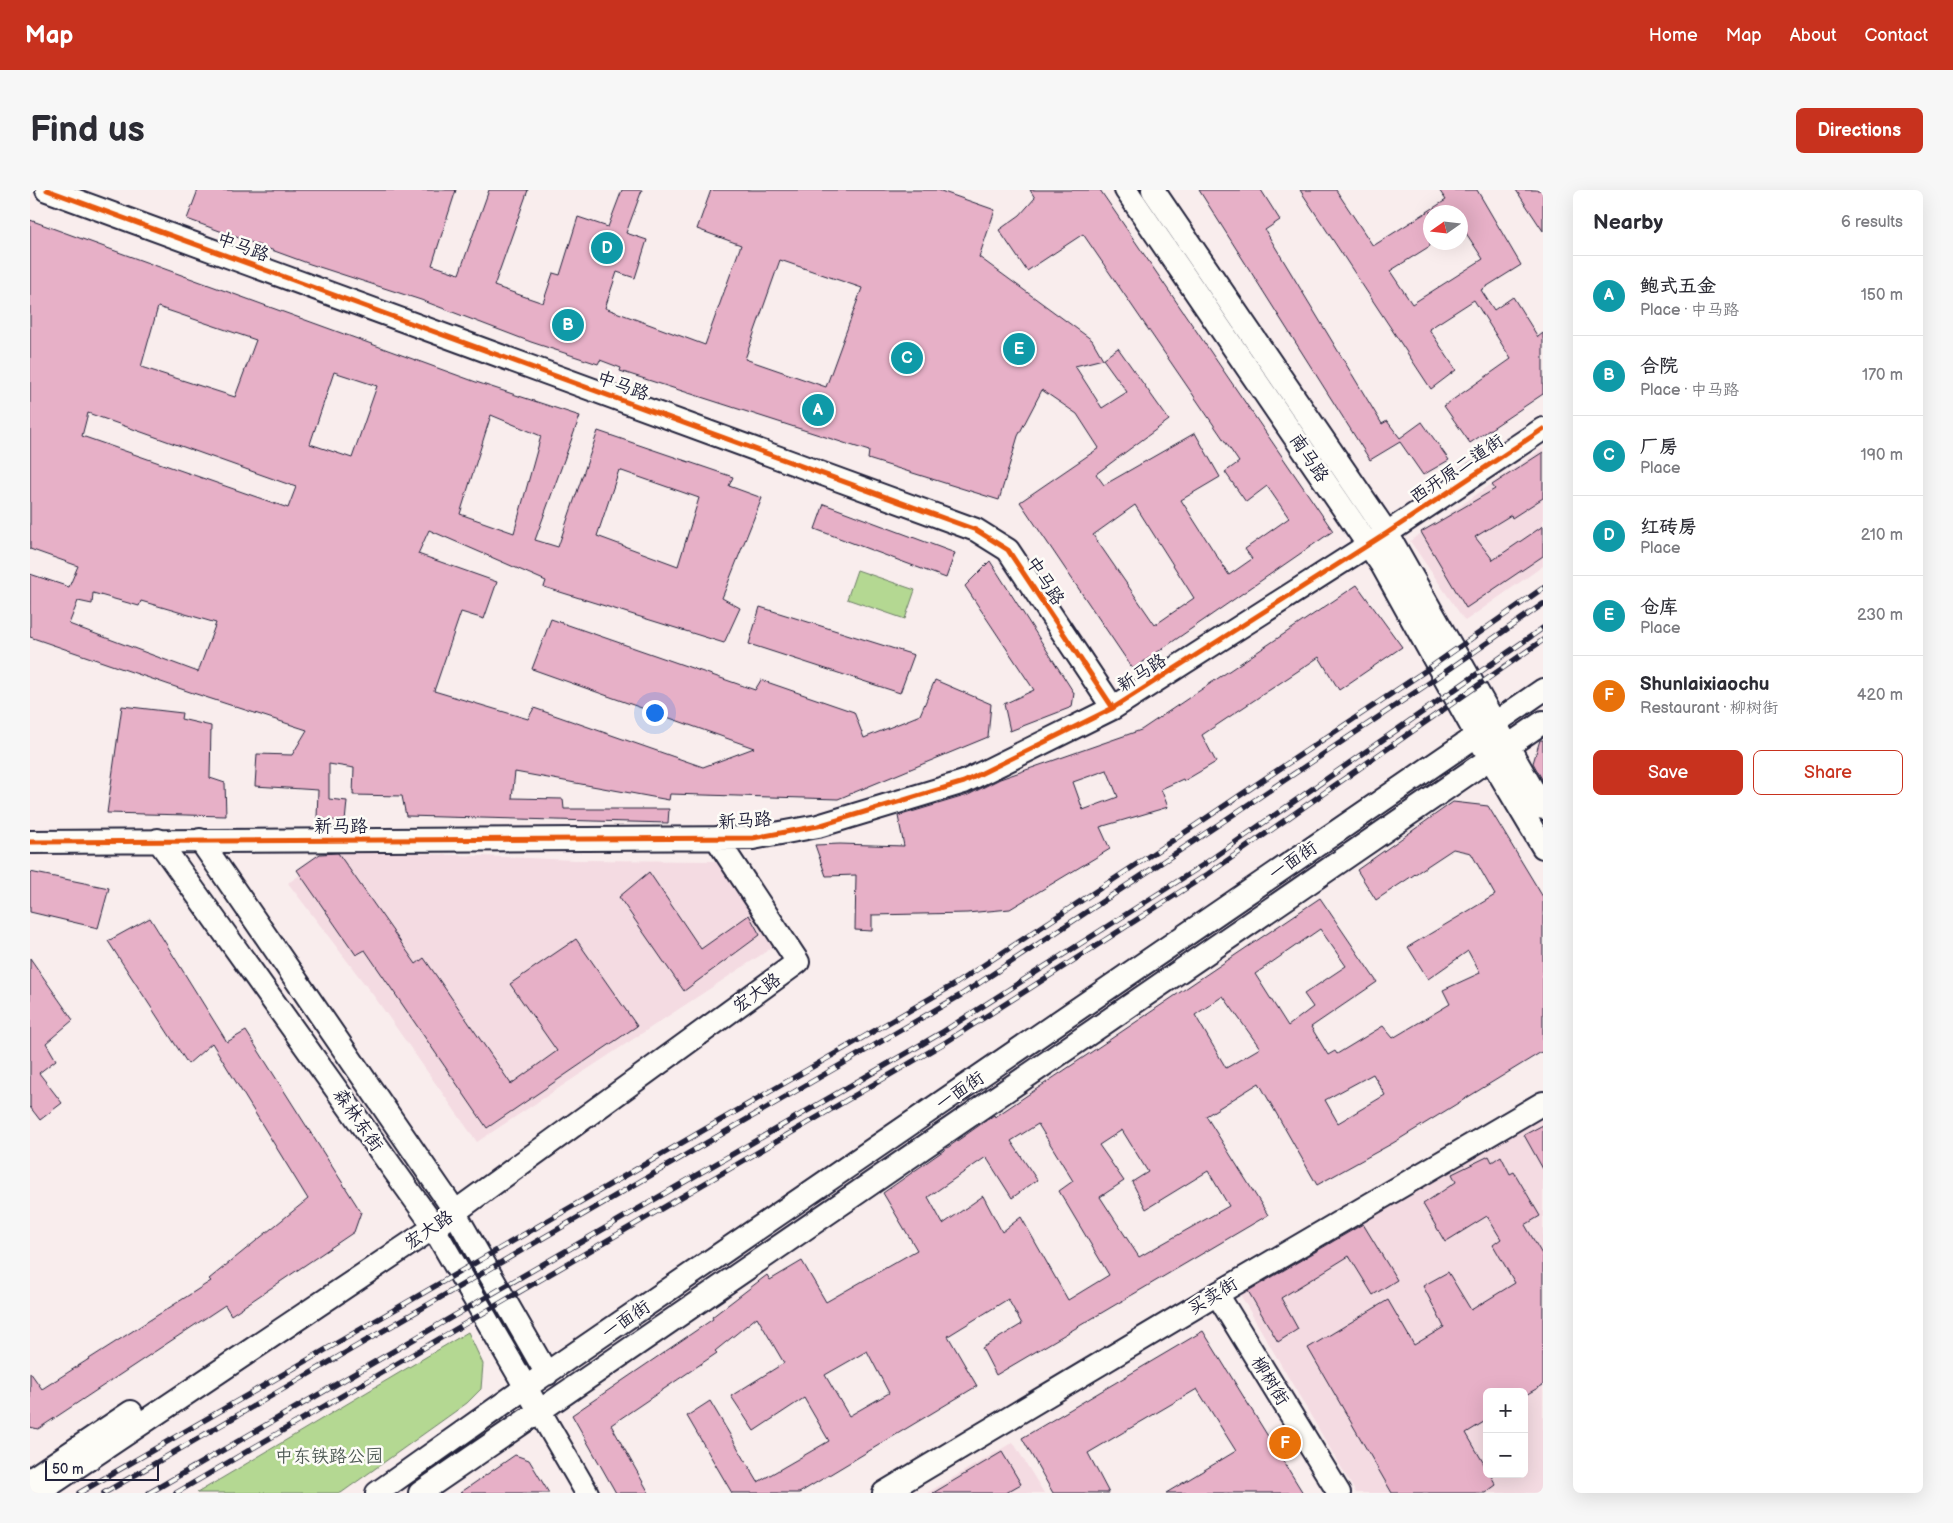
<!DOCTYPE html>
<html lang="en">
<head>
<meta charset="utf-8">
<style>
  body { margin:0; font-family:"Balsamiq Sans","LXGW WenKai TC",sans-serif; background:#f7f7f7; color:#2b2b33 }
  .controls { position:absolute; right:15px; bottom:15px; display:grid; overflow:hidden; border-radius:8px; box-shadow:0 5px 20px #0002 }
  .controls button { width:45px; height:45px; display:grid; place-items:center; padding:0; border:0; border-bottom:1px solid #e1e1e2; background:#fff; color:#2b2b33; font:25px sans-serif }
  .compass { position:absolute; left:1393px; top:15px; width:45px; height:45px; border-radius:50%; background:#fff; box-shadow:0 5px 20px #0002; rotate:256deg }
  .scale { position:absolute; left:15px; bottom:12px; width:114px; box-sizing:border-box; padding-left:5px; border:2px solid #22223b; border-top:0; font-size:14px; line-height:18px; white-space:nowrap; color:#22223b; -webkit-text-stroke:4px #fdfcf7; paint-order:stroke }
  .you { position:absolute; left:624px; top:522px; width:18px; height:18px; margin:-12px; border:4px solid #fff; border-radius:50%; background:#1a73e8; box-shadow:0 0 0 8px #1a73e833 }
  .badge { display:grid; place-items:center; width:32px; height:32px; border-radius:50%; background:#c8321e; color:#fff; font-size:16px; font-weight:700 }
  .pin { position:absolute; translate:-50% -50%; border:2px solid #fff; box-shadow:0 1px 5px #0006 }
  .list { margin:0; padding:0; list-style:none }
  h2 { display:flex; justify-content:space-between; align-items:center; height:65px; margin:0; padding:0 20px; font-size:21px }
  h2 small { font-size:16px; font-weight:400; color:#7c7c81 }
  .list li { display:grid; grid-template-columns:32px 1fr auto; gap:15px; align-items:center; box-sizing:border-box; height:80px; padding:0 20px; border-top:1px solid #e1e1e2 }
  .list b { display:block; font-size:19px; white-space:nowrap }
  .list p { margin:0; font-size:16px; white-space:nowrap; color:#7c7c81 }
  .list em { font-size:16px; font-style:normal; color:#7c7c81 }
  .actions { display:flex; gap:10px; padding:15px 20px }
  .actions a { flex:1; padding:11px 0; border:1px solid #c8321e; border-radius:8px; text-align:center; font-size:18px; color:#c8321e }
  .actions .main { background:#c8321e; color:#fff }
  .map { position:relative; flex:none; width:1513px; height:1303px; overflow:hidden; border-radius:8px }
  header { display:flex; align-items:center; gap:30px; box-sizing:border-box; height:70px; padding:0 25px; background:#c8321e; color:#fff }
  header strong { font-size:24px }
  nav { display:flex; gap:28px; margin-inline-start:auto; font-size:18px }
  .intro { display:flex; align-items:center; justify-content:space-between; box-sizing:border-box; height:120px; padding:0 30px }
  h1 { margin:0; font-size:35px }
  .button { padding:12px 22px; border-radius:8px; background:#c8321e; color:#fff; font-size:18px; font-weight:700 }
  main { display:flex; gap:30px; padding:0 30px }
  aside { flex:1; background:#fff; border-radius:8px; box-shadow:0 5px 20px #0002 }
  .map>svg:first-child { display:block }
</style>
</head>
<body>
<header>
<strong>Map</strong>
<nav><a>Home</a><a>Map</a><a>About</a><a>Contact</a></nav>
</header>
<div class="intro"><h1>Find us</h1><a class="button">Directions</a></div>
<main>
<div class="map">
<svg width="1513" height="1303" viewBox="0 0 1513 1303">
  <rect width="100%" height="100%" fill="#f9eded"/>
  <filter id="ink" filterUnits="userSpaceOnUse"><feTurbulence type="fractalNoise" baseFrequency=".02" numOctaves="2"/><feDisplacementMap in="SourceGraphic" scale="10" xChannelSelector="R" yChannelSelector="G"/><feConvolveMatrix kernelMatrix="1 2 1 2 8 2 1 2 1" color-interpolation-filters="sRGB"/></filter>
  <g filter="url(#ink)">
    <path fill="#f4dbe2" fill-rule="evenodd" d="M1513,258V376L1435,431L1380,351Z
      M307,660L546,670L689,671L746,755L447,952L346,809L258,693Z
      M1513,918V1303H1326L1211,1106L1212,1093ZM1457,1202H1494V1284H1457Z
      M983,1252L1014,1303H897Z"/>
    <path fill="#b4d892" stroke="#6b7d66" d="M827,380L885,400L875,429L817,409Z
      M438,1142L453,1174L451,1199L437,1213L311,1303H167Z"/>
    <path fill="#e7b0c7" stroke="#22223b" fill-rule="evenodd" d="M168,0H426L402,75L429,84L459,0H498L464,96L513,113L523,83L530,85L548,27L578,37L592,0H612L596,43L617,50L605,88L587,82L575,118L675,155L711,55L667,39L681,0H908L965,20L949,67L1062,150L1073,169L1088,158L1139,230L1066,284L1074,295L1165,243L1190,287L1151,310L1199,385L1222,369L1215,359L1259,328L1237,296L1216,312L1195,282L1209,272L1053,44L997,81L969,40L990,25L1005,8L1000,0H1070L1303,341L1103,479L990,312L1069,258L1047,224L1012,200L988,246L969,310L838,269L839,261L590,181L591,178L570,170L568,174L501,152L391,110L280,74L157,29ZM750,70L832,98L796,197L715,169ZM1073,169L1097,202L1072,218L1045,176ZM1105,315L1164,408L1125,435L1063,345Z
      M1169,0H1231L1250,30L1235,40L1352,234L1357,231L1370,248L1392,232L1419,270L1393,285L1370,252L1340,270Z
      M1270,0H1306L1343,56L1416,10L1409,0H1447L1491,75L1451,100L1464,120L1483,107L1508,147L1513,143V204L1440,253L1414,216L1481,169L1444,110L1399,139L1426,180L1401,199ZM1400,22H1430V34L1453,69L1382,114L1360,81L1400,56Z
      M1486,0H1513V41Z
      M0,30L446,192L550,226L505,350L528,357L568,241L703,287L699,296L732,308L692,408L710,418L694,453L514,397L516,391L399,340L388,364L467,392L454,429L431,422L404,501L498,529L504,518L673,577L724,558L502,479L521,429L725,500L731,490L824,522L834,548L890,525L905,490L961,514L958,547L808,609L640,604L639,610L485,582L482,608L533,609L534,619H639L638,633L376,626L372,606L323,605L324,578L299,574V609L317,611L315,632L287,628L288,600L225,596L227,564L262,565L277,540L163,503L0,447V384L39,397L48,376L0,359ZM128,117L226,150L205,207L111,177ZM304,182L347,196L322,268L280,254ZM58,223L266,297L258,318L52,246ZM461,225L511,246L484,343L430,324ZM589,280L669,308L648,376L567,346ZM63,403L109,416L111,411L186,433L168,482L39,434L48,411L62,414Z
      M1513,262V308L1482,328L1481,325L1445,347L1463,370L1513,336V366L1436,418L1391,342L1465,299L1462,295Z
      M794,314L925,363L916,388L785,339Z
      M960,371L1044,503L1042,517L980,541L974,514L1004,500L935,396Z
      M1327,395L1372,457L1309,500L1289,467L1172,545L1186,572L1154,591L1153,589L1131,599L1138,617L1070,637L1080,659L980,719L937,723L842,725V741L825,740L826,685L796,686L785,655L810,654L874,656L868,626L938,605L970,589L1111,540ZM1077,580L1088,607L1053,620L1043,592Z
      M730,417L884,465L870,503L719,454Z
      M92,516L152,523L151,529L181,536L180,588L195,593L196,626L77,623Z
      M1510,550H1513V591L1503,573Z
      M1423,612L1458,616L1513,707V861L1363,953L1287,995L1229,893L1176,926L1238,1025L966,1185L952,1158L992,1134L978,1109L918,1146L947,1196L769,1303H702L657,1226L680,1211L728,1292L799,1251L774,1208L724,1241L701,1206L754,1173L727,1127L685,1161L687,1163L581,1235L619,1303H586L542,1225L683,1129L682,1127L737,1085L740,1090L772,1071L796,1112L887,1060L853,1003L964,925L965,927L1290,708L1347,792L1281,837L1298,865L1305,861L1307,864L1353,836L1363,848L1420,814L1413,800L1450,783L1438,761L1398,789L1378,757L1465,705L1441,663L1423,659L1346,710L1327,680ZM1290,739L1316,776L1274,804L1283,817L1258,836L1225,784ZM1193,806L1230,858L1196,878L1165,825ZM1343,884L1355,905L1308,933L1295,910ZM1008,934L1043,991L1029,1001L1079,1085L1038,1110L991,1027L972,1042L953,1006L913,1034L898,1007L956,967L982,1008L1007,990L981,951ZM1092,940L1118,982L1102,992L1116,1019L1178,981L1199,1016L1109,1067L1070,1007L1094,991L1069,955ZM837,1161L859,1203L819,1226L795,1185Z
      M308,663L386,774L394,768L481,894L527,861L480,794L546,749L607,836L457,938L335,760L326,765L267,680L290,664Z
      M0,682L79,698L68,738L0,722Z
      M619,682L671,759L719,725L730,745L654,801L589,707Z
      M120,728L197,852L216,841L331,1022L324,1042L201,1125L195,1115L8,1239L0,1237V1182L12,1199L181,1091L179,1089L278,1009L182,853L158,874L78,751Z
      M0,768L43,830L16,853L26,870L9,883L32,913L10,930L0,917Z
      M1513,935V979L1494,945Z
      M1459,966L1462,972L1471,966L1480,984L1484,982L1510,1026L1495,1035L1513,1066V1195L1494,1206V1202H1457V1230L1436,1243L1457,1279V1284H1460L1466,1295L1455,1303H1362L1278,1158L1358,1110L1384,1155L1414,1137L1393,1096L1418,1082L1441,1120L1485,1093L1463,1055L1471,1049L1457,1026L1415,1052L1393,1014L1426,992L1422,984Z
      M1333,1034L1367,1090L1343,1105L1319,1066L1251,1108L1268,1139L1248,1152L1218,1101Z
      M1173,1141L1273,1303H1136L1206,1261L1167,1199L1058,1263L1079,1303H1023L992,1248Z
      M972,1262L991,1294L975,1303H903Z
      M485,1265L499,1270L519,1303H430Z"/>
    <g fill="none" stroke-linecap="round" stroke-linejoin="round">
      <defs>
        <path id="secondary" d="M17,0L946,340L978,360L1083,518
          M1096,0L1352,375L1447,546L1513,657
          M1123,0L1357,343L1513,618
          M128,650L396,1025L557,1303
          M170,650L418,1011L517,1184
          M0,652L723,648L788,636L934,592L1083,518L1357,343L1513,239
          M1187,1104L1309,1303
          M0,1290L101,1222
          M8,1303L403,1038L768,772L686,648
          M347,1303L495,1198L1513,500
          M390,1303L1513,532
          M854,1303L1187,1104L1513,913"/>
      </defs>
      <use href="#secondary" stroke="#22223b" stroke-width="26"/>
      <use href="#secondary" stroke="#fdfcf7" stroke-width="22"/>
      <defs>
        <path id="rail" d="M49,1303L925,794L1154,643L1398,479L1513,398
          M74,1303L931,805L1161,653L1405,489L1513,414
          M119,1303L911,843L1173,675L1513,438
          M146,1303L916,852L1178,684L1513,450"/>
      </defs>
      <use href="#rail" stroke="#22223b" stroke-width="5.5"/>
      <use href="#rail" stroke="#fdfcf7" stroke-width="4" stroke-dasharray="11" stroke-linecap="butt"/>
      <defs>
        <path id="cycleway" d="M17,0L946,340L978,360L1083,518
          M0,652L723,648L788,636L934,592L1083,518L1357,343L1513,239"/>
      </defs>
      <use href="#cycleway" stroke="#fdfcf7" stroke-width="8"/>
      <use href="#cycleway" stroke="#e8590c" stroke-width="5"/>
    </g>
  </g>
  <g text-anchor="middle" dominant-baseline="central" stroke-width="5" stroke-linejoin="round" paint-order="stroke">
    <g font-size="18" fill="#22223b" stroke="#fdfcf7">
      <text transform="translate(213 57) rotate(20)">中马路</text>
      <text transform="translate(593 196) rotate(20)">中马路</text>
      <text transform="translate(1279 268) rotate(56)">南马路</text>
      <text transform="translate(1427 279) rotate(-34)">西开原二道街</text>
      <text transform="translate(1015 391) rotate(57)">中马路</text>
      <text transform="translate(1112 483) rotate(-33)">新马路</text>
      <text transform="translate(715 631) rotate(-4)">新马路</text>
      <text x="311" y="636">新马路</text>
      <text transform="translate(1263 671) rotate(-34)">一面街</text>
      <text transform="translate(727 803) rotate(-36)">宏大路</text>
      <text transform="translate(930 901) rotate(-34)">一面街</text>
      <text transform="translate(328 930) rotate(55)">森林东街</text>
      <text transform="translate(399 1040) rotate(-34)">宏大路</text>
      <text transform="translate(1183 1106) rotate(-31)">买卖街</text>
      <text transform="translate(596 1130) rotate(-34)">一面街</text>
      <text transform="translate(1240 1191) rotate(58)">柳树街</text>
    </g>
    <g font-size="18" fill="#4e5955" stroke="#fdfcf7">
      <text x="299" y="1266">中东铁路公园</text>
    </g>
  </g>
</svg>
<div class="controls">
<button>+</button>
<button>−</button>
</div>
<svg class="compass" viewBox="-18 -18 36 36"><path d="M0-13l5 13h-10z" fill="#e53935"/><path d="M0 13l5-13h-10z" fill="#7c7c81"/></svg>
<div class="scale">50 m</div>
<div class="you"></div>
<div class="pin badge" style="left:788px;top:220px;background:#0f9aa8">A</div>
<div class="pin badge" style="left:538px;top:135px;background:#0f9aa8">B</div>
<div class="pin badge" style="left:877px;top:168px;background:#0f9aa8">C</div>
<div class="pin badge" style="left:577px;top:58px;background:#0f9aa8">D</div>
<div class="pin badge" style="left:989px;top:159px;background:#0f9aa8">E</div>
<div class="pin badge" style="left:1255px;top:1253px;background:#e8710a">F</div>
</div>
<aside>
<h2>Nearby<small>6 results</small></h2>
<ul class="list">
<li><span class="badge" style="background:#0f9aa8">A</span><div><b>鲍式五金</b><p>Place · 中马路</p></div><em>150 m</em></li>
<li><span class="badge" style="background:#0f9aa8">B</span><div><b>合院</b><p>Place · 中马路</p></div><em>170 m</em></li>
<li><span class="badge" style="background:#0f9aa8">C</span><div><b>厂房</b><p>Place</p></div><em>190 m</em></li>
<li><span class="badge" style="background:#0f9aa8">D</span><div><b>红砖房</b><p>Place</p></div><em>210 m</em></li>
<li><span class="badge" style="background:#0f9aa8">E</span><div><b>仓库</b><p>Place</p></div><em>230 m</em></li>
<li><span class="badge" style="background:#e8710a">F</span><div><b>Shunlaixiaochu</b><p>Restaurant · 柳树街</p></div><em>420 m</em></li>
</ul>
<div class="actions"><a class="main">Save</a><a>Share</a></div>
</aside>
</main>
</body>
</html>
